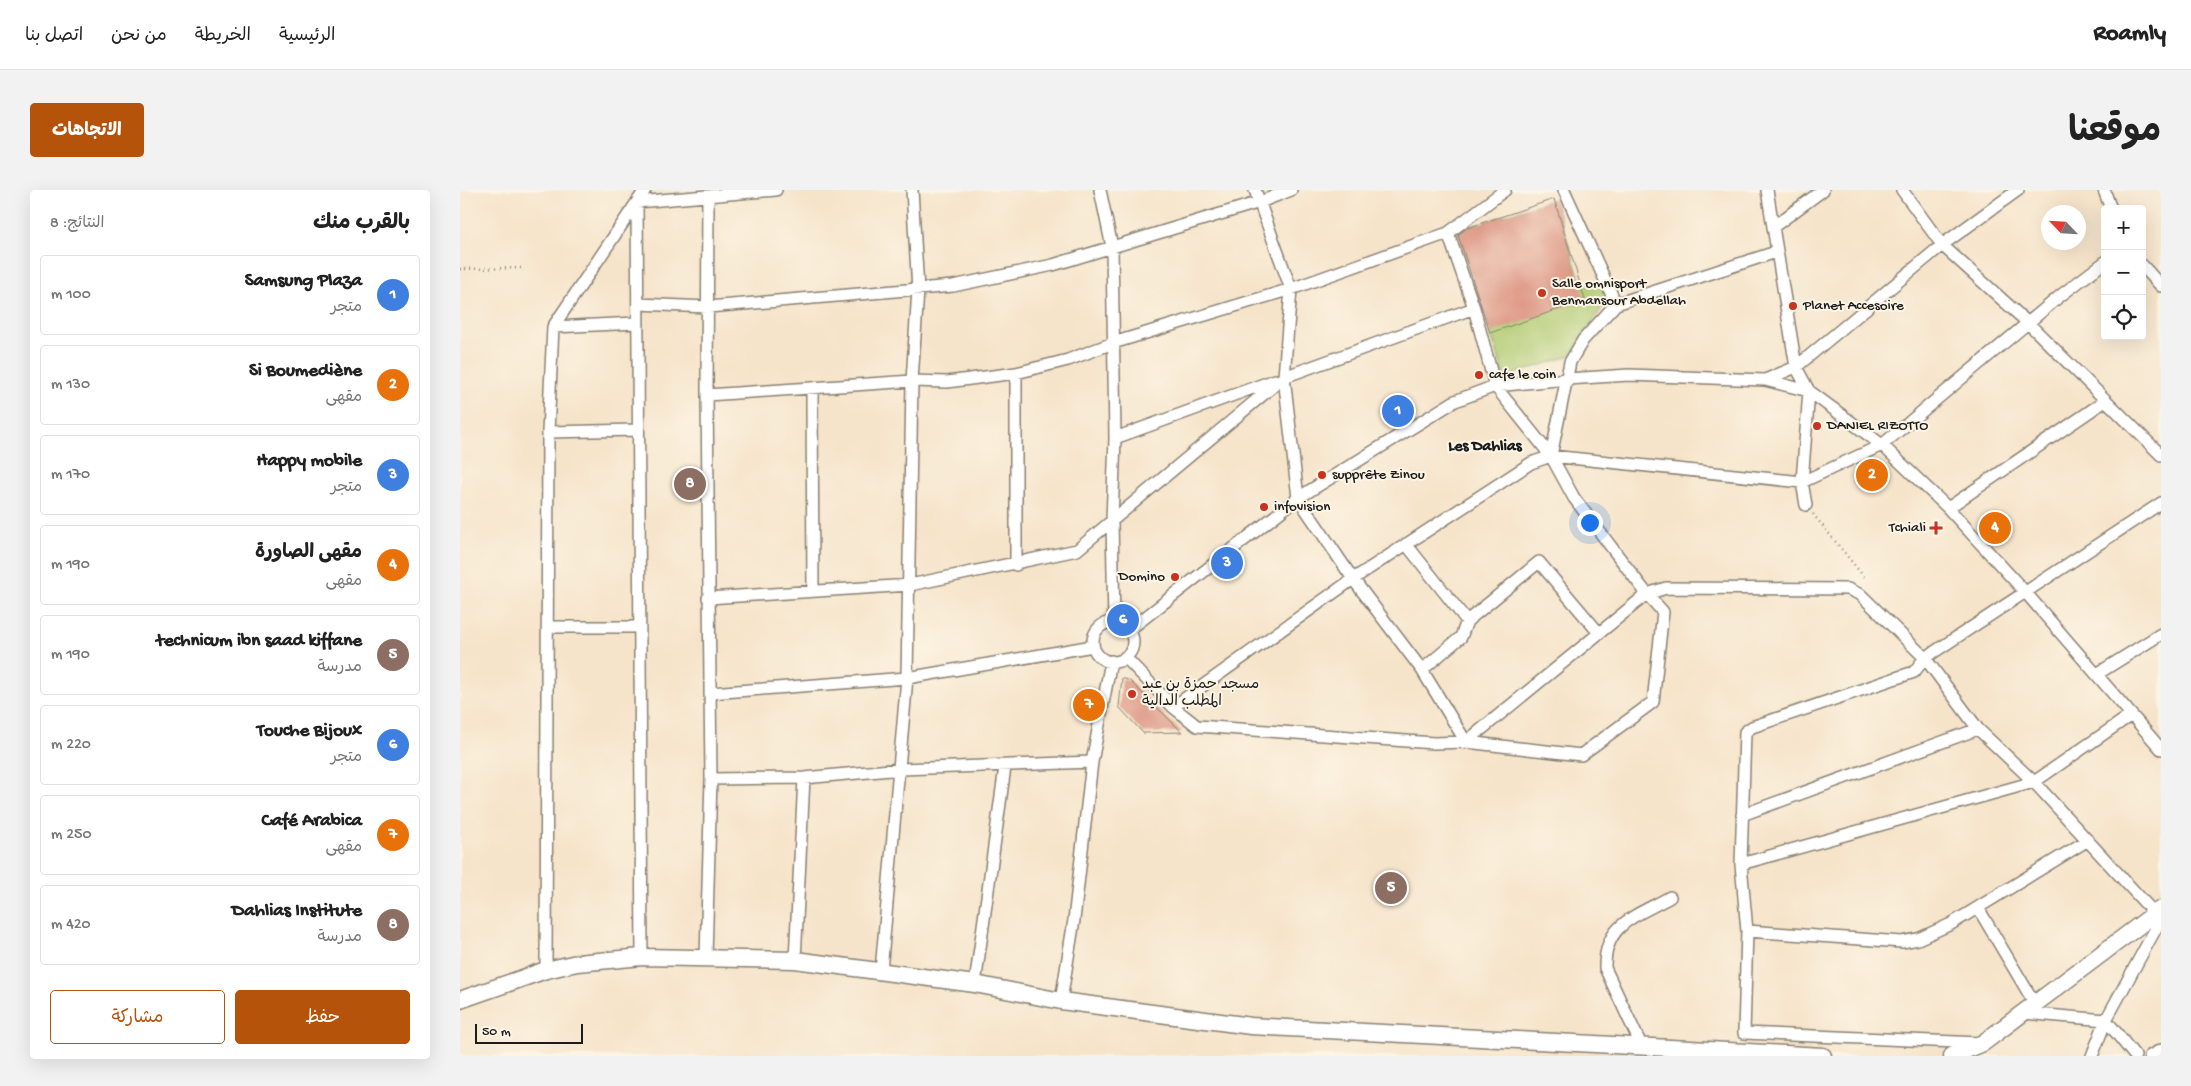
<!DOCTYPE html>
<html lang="ar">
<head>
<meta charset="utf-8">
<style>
  body { margin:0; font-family:"Gochi Hand","Playpen Sans Arabic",sans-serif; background:#f2f2f2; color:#222; direction:rtl }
  .controls { position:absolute; right:15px; top:15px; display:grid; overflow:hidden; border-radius:5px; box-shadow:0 5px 20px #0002 }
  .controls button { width:45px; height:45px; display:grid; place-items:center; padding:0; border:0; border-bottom:1px solid #e0e0e0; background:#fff; color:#222; font:25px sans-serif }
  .compass { position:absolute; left:1581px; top:15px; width:45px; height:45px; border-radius:50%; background:#fff; box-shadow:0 5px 20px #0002; rotate:295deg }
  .scale { position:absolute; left:15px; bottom:12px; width:108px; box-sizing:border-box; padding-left:5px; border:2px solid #1c1c1c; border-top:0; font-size:14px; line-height:18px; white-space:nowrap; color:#1c1c1c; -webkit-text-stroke:4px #fcf5e5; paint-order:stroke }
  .you { position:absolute; left:1129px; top:332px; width:18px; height:18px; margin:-12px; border:4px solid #fff; border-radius:50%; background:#1a73e8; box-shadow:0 0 0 8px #1a73e833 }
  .badge { display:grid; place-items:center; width:32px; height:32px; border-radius:50%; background:#b45309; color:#fff; font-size:16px; font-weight:700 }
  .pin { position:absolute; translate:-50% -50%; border:2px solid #fff; box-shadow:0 1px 5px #0006 }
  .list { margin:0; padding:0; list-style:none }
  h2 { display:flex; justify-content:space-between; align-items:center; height:65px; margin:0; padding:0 20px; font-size:21px }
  h2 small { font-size:16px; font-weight:400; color:#767676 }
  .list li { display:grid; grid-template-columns:32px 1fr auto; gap:15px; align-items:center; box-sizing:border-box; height:80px; margin:0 10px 10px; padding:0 10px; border:1px solid #e0e0e0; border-radius:5px }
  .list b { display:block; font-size:19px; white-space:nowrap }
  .list p { margin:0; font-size:16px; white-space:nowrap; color:#767676 }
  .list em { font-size:16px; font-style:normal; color:#767676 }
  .actions { display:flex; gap:10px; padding:15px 20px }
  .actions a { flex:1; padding:11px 0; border:1px solid #b45309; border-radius:5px; text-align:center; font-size:18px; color:#b45309 }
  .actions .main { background:#b45309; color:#fff }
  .icon { flex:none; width:28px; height:28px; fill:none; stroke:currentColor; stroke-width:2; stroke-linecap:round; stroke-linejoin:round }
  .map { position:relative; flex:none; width:1701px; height:866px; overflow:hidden; direction:ltr; border-radius:5px }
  header { display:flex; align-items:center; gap:30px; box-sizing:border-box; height:70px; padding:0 25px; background:#fff; border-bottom:1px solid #e0e0e0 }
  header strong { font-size:24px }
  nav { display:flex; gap:28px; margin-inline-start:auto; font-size:18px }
  .intro { display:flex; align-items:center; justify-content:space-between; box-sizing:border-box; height:120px; padding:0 30px }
  h1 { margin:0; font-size:35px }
  .button { padding:12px 22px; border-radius:5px; background:#b45309; color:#fff; font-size:18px; font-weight:700 }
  main { display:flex; gap:30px; padding:0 30px }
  aside { flex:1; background:#fff; border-radius:5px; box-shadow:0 5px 20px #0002 }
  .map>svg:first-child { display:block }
</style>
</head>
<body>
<header>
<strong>Roamly</strong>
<nav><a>الرئيسية</a><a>الخريطة</a><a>من نحن</a><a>اتصل بنا</a></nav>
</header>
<div class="intro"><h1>موقعنا</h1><a class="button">الاتجاهات</a></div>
<main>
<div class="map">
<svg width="1701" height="866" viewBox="0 0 1701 866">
  <rect width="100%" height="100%" fill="#fcf5e5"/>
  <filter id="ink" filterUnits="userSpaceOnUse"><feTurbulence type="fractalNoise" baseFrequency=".02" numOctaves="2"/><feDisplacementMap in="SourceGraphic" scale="10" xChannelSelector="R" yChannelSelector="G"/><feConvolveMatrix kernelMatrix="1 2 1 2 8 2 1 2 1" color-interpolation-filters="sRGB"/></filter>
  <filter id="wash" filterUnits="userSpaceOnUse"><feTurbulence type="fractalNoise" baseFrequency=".0096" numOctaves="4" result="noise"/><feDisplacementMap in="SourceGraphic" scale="20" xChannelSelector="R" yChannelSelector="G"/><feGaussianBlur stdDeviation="1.12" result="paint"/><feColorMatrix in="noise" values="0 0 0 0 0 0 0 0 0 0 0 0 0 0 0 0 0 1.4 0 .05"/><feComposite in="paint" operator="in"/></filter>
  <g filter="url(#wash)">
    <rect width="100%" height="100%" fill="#f6e4ca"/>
    <path fill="#aeca70" stroke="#657346" d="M1094,9L1122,96L1142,90L1148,109L1110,166L1045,187L997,41Z"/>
    <g id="blocks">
      <path fill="#dc907d" d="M1094,9L1125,110L1030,143L998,45L1007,38Z
        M662,488L670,491L722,542L683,543L659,517Z"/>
    </g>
  </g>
  <g filter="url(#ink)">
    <use href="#blocks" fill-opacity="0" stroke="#898073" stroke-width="1"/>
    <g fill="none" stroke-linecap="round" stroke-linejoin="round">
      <defs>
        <path id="street" d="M640,0L652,57L655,248L652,331L654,432
          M795,0L831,99L824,187L838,308L893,389L962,480L1006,552L1121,565L1193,512L1203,422L1187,404L1114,308L1091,266L1035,196L1014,118L988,43
          M1104,0L1156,114
          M1307,0L1336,177L1349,201L1342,292L1346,315
          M1442,0L1482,55L1568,133L1701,265
          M1644,0L1651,19
          M1313,37L1363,0
          M1316,62L1156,114L1123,150L1110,172L1091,266L1342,292L1422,255L1600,106L1645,72
          M1682,75L1701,96
          M178,114L248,117L493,96L593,75L800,12L831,0
          M93,137L177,133
          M556,183V375
          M1305,190L1349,201L1422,255L1488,318L1566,403L1701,559
          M352,198L353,401
          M247,205L452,191L487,192L556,183L608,170L653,153L831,99L988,43L1045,0
          M88,242L177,240
          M655,248L815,190
          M1488,318L1645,211
          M946,354L1007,431
          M248,408L450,395L617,360L824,187L1014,118
          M633 452a20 20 0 1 1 40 0a20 20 0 1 1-40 0Z
          M88,437H180
          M669,440L838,308L995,211L1035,196L1107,189L1169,185L1305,190L1336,177L1482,55L1558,0
          M665,467L713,517L737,536L974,553L1006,552L1187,404L1206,398L1388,399L1401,405L1465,468L1518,539L1574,592L1694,723
          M962,480L1001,447L1007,431L1079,372L1139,443
          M1637,484L1701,444
          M250,503L447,488L633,456
          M713,517L893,389L1071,273L1091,266
          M251,589L344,588L441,579L632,572
          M1282,625L1518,539
          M1281,674L1574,592L1671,525
          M1518,718L1575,814
          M1287,741L1442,752L1458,749L1491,734L1628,650
          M182,767L177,12L185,0
          M246,767L251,589L247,205L248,7
          M335,770L344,588
          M86,780L88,242L93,137L177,12L316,0
          M421,781L447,488L452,191L458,100L452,0
          M515,794L545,577
          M601,811L614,730L632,572L651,471
          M1564,823L1646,830L1675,866
          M1520,853L1284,843L1287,741L1281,674L1285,542L1292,537L1454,482L1465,468L1701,313
          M1182,857L1145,778C1144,733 1177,726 1210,707
          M1632,866L1646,830L1701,729
          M1690,866L1701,860"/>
        <path id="secondary" d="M0,810L86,780L117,773L182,767L335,770L515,794L601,811L791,836L1363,866
          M1492,866L1523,853L1701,719"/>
      </defs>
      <use href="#street" stroke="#898073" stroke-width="14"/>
      <use href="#secondary" stroke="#898073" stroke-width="19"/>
      <path stroke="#898073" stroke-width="2.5" stroke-dasharray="1 4" stroke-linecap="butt" d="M0,79L63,78
        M1353,324L1405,388"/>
      <use href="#street" stroke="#fff" stroke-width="11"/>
      <use href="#secondary" stroke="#fff" stroke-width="16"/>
    </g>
  </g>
  <g fill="#c8321e" stroke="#fcf5e5" stroke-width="2">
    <circle cx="1082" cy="103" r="5"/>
    <circle cx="1333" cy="116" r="5"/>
    <circle cx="1019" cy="185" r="5"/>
    <circle cx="1357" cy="236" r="5"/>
    <circle cx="862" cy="285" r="5"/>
    <circle cx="804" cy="317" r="5"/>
    <path d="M1473.5 330.5h5v5h5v5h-5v5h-5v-5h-5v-5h5z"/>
    <circle cx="715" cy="387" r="5"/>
    <circle cx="672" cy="504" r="5"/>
  </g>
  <g text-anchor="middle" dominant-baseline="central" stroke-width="4" stroke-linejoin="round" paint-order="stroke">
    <g font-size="15" fill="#1c1c1c" stroke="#fcf5e5" text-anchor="start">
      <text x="1092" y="94">Salle omnisport<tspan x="1092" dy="17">Benmansour Abdellah</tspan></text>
      <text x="1343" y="116">Planet Accesoire</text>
      <text x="1029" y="185">cafe le coin</text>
      <text x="1367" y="236">DANIEL RIZOTTO</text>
      <text x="872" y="285">supprête Zinou</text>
      <text x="814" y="317">infovision</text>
      <text x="1466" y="338" text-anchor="end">Tchiali</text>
      <text x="705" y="387" text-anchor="end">Domino</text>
      <text x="682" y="495">مسجد حمزة بن عبد<tspan x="682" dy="17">المطلب الدالية</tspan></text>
    </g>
    <g font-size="16" font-weight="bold" fill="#1c1c1c" stroke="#fcf5e5">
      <text x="1025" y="257">Les Dahlias</text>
    </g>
  </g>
</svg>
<div class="controls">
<button>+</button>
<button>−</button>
<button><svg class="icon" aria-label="locate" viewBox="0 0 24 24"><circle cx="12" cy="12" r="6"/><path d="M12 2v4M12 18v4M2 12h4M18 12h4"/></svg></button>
</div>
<svg class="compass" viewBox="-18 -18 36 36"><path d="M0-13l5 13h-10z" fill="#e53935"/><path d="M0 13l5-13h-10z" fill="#767676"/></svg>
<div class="scale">50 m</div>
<div class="you"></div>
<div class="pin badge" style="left:938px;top:221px;background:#3f7fe0">1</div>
<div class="pin badge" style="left:1412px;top:285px;background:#e8710a">2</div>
<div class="pin badge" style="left:767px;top:373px;background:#3f7fe0">3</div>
<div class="pin badge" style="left:1535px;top:338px;background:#e8710a">4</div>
<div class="pin badge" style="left:931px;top:698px;background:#8d6e63">5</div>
<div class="pin badge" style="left:663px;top:430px;background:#3f7fe0">6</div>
<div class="pin badge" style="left:629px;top:515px;background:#e8710a">7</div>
<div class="pin badge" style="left:230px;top:294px;background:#8d6e63">8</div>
</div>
<aside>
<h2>بالقرب منك<small>النتائج: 8</small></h2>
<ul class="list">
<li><span class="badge" style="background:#3f7fe0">1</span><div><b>Samsung Plaza</b><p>متجر</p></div><em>100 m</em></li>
<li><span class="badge" style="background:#e8710a">2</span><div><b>Si Boumediène</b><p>مقهى</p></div><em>130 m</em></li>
<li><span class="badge" style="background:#3f7fe0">3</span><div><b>Happy mobile</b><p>متجر</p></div><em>170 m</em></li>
<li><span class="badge" style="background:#e8710a">4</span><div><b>مقهى الصاورة</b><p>مقهى</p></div><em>190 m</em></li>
<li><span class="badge" style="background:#8d6e63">5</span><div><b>technicum ibn saad kiffane</b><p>مدرسة</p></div><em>190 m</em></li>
<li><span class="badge" style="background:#3f7fe0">6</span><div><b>Touche Bijoux</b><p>متجر</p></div><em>220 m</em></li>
<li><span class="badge" style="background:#e8710a">7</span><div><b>Café Arabica</b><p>مقهى</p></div><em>250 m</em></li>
<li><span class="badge" style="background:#8d6e63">8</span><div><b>Dahlias Institute</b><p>مدرسة</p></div><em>420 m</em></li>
</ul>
<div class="actions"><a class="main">حفظ</a><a>مشاركة</a></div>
</aside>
</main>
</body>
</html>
